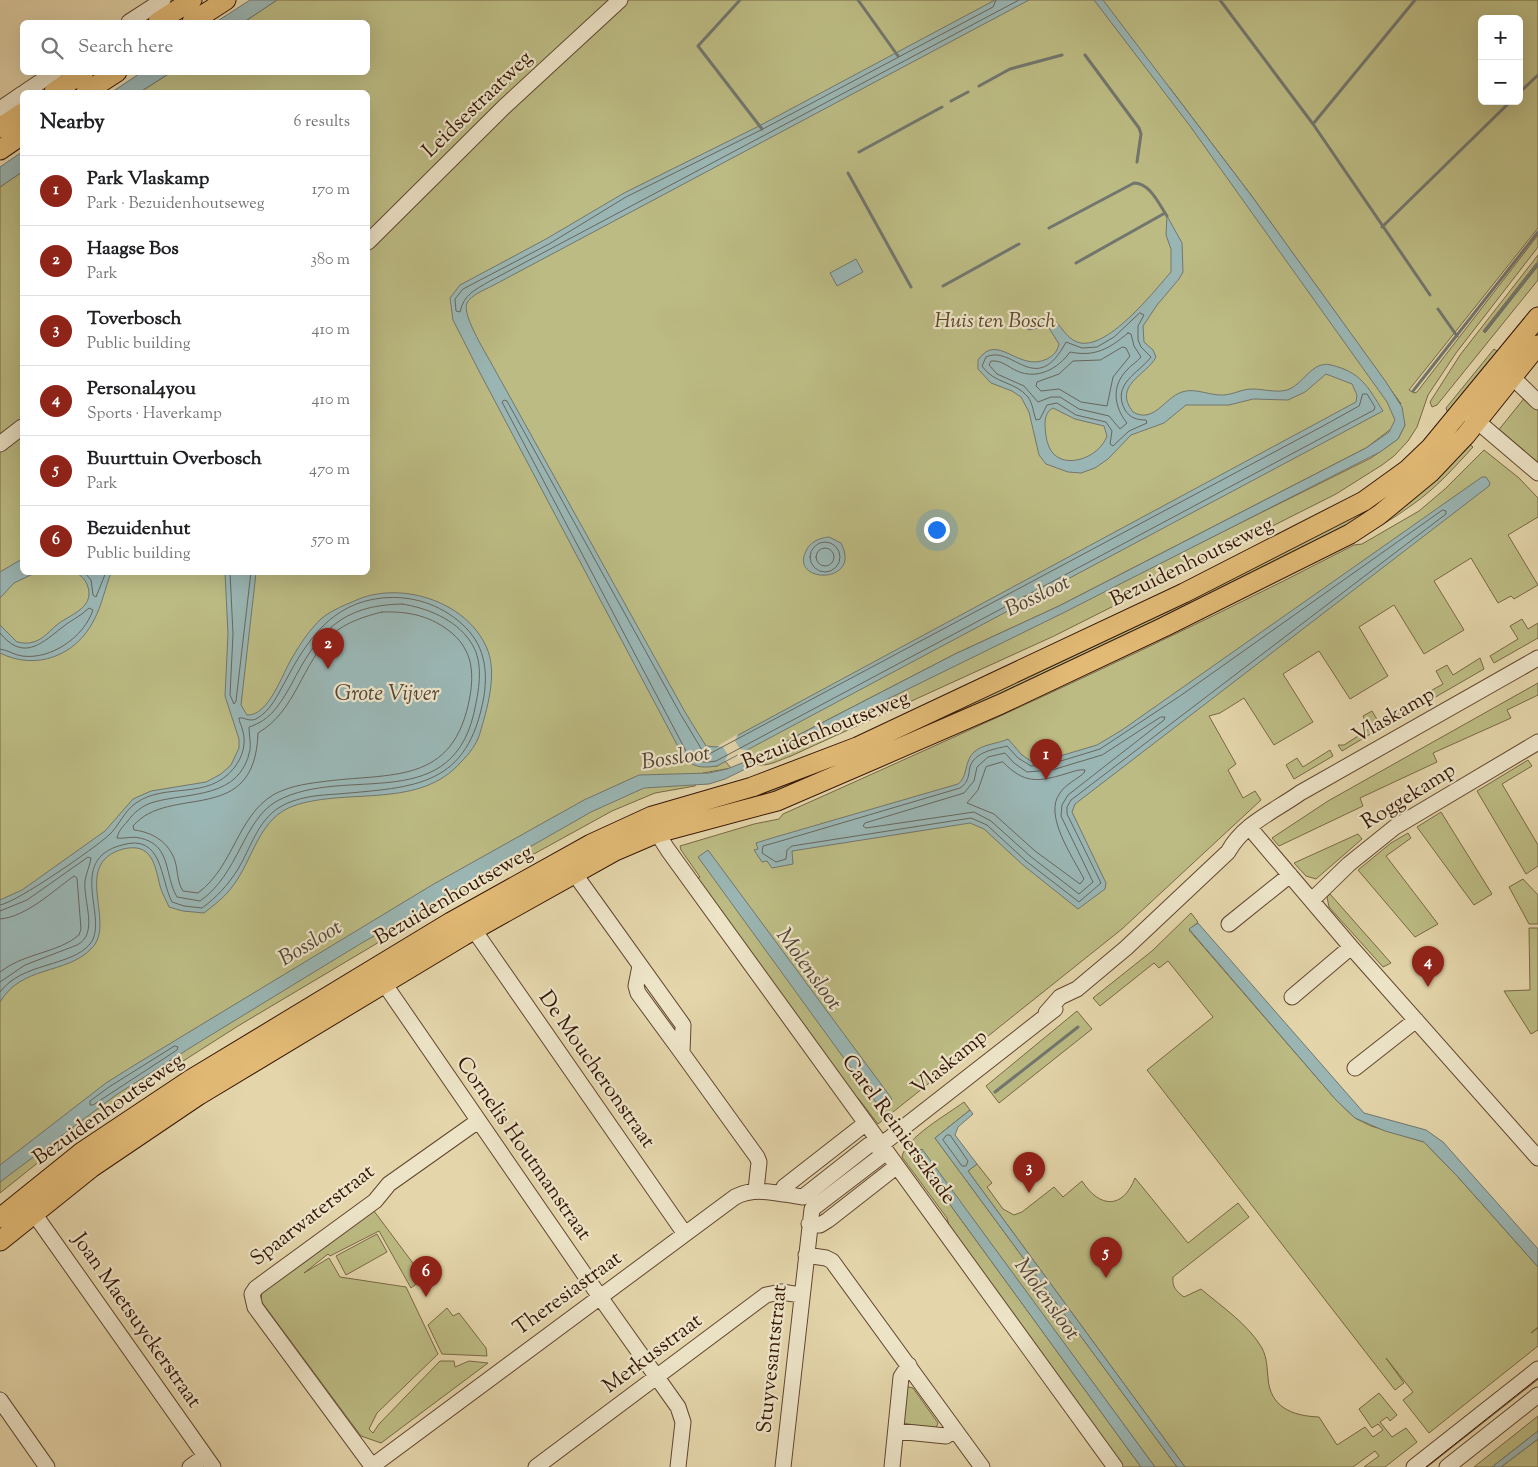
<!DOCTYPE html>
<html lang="en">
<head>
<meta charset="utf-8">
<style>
  body { margin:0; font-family:"Sorts Mill Goudy",serif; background:#f2f2f2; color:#202124 }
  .controls { position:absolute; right:15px; top:15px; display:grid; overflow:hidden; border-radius:8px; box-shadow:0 5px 20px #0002 }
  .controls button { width:45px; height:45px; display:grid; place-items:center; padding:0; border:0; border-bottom:1px solid #e0e0e0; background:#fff; color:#202124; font:25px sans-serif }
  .you { position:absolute; left:936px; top:529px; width:18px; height:18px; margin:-12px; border:4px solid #fff; border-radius:50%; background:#1a73e8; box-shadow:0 0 0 8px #1a73e833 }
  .badge { display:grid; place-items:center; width:32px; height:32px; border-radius:50%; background:#8f2418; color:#fff; font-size:16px; font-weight:700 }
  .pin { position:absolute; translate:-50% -41px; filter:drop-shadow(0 1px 2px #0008) }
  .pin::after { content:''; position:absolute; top:26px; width:18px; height:15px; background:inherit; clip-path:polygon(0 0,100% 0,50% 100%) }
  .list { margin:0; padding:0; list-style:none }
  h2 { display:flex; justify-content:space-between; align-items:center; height:65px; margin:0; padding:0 20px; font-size:21px }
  h2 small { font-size:16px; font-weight:400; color:#757577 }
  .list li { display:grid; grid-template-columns:32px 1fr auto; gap:15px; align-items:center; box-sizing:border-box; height:70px; padding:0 20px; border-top:1px solid #e0e0e0 }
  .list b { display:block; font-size:19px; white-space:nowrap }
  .list p { margin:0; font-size:16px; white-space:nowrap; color:#757577 }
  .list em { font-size:16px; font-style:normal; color:#757577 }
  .icon { flex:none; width:28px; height:28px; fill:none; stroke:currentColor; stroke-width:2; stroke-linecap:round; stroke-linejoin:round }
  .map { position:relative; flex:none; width:1538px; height:1467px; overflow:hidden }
  .search { position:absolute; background:#fff; box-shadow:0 5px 20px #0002; left:20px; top:20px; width:350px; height:55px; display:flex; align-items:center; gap:12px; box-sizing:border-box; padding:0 18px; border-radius:8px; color:#757577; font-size:19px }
  .panel { position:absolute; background:#fff; box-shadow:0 5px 20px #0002; left:20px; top:90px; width:350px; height:485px; border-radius:8px }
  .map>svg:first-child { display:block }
</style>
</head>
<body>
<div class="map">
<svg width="1538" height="1467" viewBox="0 0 1538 1467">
  <rect width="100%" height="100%" fill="#e4d5aa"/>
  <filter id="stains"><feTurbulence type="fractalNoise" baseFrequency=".004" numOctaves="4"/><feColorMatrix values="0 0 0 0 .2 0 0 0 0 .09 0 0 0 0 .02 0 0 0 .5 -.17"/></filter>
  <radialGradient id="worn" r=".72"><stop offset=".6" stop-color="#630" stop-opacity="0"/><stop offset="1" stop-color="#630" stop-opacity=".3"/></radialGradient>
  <path fill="#bcbb83" stroke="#796844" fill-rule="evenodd" d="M277,0H995L990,3L1021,0H1538V228L1409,390L1414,393L1417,392L1538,235V247L1456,353L1428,395L1417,427L1408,441L1394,456L1382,465L1336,494L1054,636L791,756C781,759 767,768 756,764L1371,458L1398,439L1405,425L1391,429L1366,448L1059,606L955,654L752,759L746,761V749L759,742L708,766H717L725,761L731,768L703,773L695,786L655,793L612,811L443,904L238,1026L144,1086L70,1137L0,1193V187L22,172V572H368V92H140L170,73L368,72V22H244ZM1482,19H1519V101H1482ZM1169,87L1251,195L1401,404Z
    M1538,255V261L1483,331L1485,333L1538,266V280L1437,405L1432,407L1430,402L1460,355Z
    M1494,349L1504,356L1454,417L1447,411L1446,408Z
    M1526,396L1538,409V466L1497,432Z
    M1452,429L1459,435L1427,471L1339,533L991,702L764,797L762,791L1305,538Z
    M1465,440L1473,447C1454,468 1435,489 1412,505C1377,531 1336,549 1298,569Z
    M1484,450L1519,478L1538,498V517L1508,535L1538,585L1514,599L1511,596L1498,603L1471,558L1434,581L1464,630L1424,654L1394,605L1359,627L1388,676L1350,699L1319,651L1283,674L1313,722L1274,745L1244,698L1220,713L1209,716L1236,764L1228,770L1243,798L1255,791L1261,800L1122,929L878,1124L858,1098L855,1100L694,879L700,877L681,850L680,846L754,824L779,819L783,814C975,728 1167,642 1354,545L1362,544L1419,511L1445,489Z
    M1522,619L1528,629L1538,623V638L1494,663L1490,656L1518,639L1510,626Z
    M1480,658L1484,669L1420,706L1416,699L1443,684L1436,671L1447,665L1453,675Z
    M1538,683V695L1507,710L1511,718L1433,753L1437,762L1360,798L1363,806L1279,846L1272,838L1328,801Z
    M1405,705L1409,711L1342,751L1338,745H1344L1369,729L1363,716L1372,711L1378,721Z
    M1330,750L1333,756L1294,779L1286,765L1297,758L1303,767Z
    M1528,760L1532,766L1502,784L1538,845V866L1526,874L1477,791Z
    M1441,812L1492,894L1474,905L1417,827Z
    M1408,833L1411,838L1386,856L1438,924L1415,937L1358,870L1391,843Z
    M1358,834L1362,839L1316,879L1306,876L1294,863Z
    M1523,879L1538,895V924H1529L1509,887Z
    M1330,894L1391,963L1383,967L1329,907L1327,897Z
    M1191,913L1198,922L1189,930L1336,1100L1355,1118L1371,1126L1424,1142L1458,1177L1538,1267V1327L1531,1333L1538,1328V1346L1429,1433L1403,1400L1413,1392L1386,1358L1404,1383L1395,1390L1147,1070L1213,1017L1168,961L1159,968L1154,963L1100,1006L1093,998L1152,951Z
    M1529,928H1538V1030L1531,1034L1504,991L1530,990Z
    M1077,1011L1092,1029L999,1103L986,1086Z
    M964,1102L970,1110L935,1138L1177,1467H1155L921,1149L914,1155L1141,1467H1122L950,1229L947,1218L902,1157C905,1138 948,1114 964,1102Z
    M977,1164L992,1183L987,1187L1003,1209L1014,1215L1022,1212L1054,1187L1063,1197L1082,1181C1100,1209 1123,1209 1135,1178L1188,1243L1238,1203L1249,1217L1173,1277C1172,1287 1176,1291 1184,1297L1201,1289C1222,1307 1248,1324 1262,1348C1267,1358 1267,1367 1268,1378C1270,1407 1292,1416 1319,1417L1337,1445L1365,1427L1373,1437L1383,1430L1378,1424L1372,1428L1359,1409L1379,1393L1397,1415L1390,1421L1387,1417L1380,1422L1392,1437L1406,1428L1417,1442L1385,1467H1364L1379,1456L1375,1451L1353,1467H1185L968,1171Z
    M374,1211L424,1278L411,1288L379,1231L330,1256L328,1254L304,1273L329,1258L340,1277L406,1287L438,1354L377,1413L369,1429L373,1433L379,1424L440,1361H454L455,1367L469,1361L488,1363L381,1443L361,1436L261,1301L262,1292Z
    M377,1234L387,1252L346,1275L336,1256Z
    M447,1308L453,1316L459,1313L486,1348L487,1356L442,1354L428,1325Z
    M909,1387L913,1388L938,1423L936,1428L904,1424L906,1389Z
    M1538,1416V1431L1492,1467H1474Z
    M1538,1439V1467H1501Z"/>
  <path fill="#9ab6b4" stroke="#72766e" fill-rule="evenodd" d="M250,0H277L244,22H216Z
    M995,0H1029L492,286C484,290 471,295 467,303C461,315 489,358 495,370L685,712L706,746L716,747L1356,402L1357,395L1352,384L1326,374L1305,392L1288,400L1253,399L1229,405H1186L1164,423L1131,435L1108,459L1095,468L1081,473L1068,472L1046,464L1039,455L1029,412L1021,397L1012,391L991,383L978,369V360C998,331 1018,373 1047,359C1054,355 1057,352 1059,344L1049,328L1042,327L1029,330L1024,326L1026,321L1036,317L1052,318C1061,325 1066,338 1077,342C1106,353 1154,291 1171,272V249L1166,235L1167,216L1182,243L1183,272L1179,279L1157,305L1143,326L1144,342L1153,350L1156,357C1147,375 1112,385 1133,412C1154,424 1164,398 1182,392C1194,388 1206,394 1219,395C1231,396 1241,389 1252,389C1264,389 1276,393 1287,390C1303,385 1312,360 1331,365C1361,372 1368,387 1383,411L717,766C702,768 693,768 683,756L480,373L453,320L450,298L460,285L546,239L624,193L759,126ZM1053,408L1075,419L1104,426L1107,436C1099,459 1060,472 1049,447C1046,440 1045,431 1045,424C1045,417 1047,411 1053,408Z
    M1094,0H1103L1251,195L1386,382L1402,407L1405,425L1398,439L1380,452L1063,613L725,779L709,784L644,788L591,812L360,944L193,1046L116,1095L0,1182V1165L106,1083L133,1066L432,885L584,800L639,775L709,773L727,769L752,759L955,654L1059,606L1366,448L1389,432L1395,420L1387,402L1190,126Z
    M142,72L170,73L140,92H112Z
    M22,152V172L0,187V167Z
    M856,259L863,272L837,286L830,273Z
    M1482,477H1486L1490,483L1489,486L1075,804L1072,812L1106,883L1105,889L1078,909L1023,865L984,829L970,823L792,851L793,864L772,868L767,861L762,862L754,850L758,849L756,843L772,838L958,784C968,777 964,761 974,752C983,744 997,744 1008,739L1022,755L1031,761L1050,759L1097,745L1122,730Z
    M829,537L841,543C863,585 789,584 806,551C810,542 819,538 829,537Z
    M22,559V572L35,573L14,583L0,598V572Z
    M75,573H111C105,588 102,605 94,620C76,656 36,671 0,653V625L17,642C22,643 28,644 33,642C43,640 50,630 58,624C71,614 94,608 88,587C86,581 82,575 75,573Z
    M225,573H256L241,705L247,715C269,716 282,674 292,658C300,644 310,629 322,618C332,610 347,604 359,599C404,581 470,603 488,651C497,676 487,709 480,733C477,744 469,754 461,762C420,809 350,788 296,805C258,817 254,859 232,887C225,897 214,905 204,913L183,911L169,907C166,900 162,893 160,886C155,865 152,842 123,849C70,864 118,924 91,949C65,975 22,965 0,1002V900L22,890L105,831L133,799L151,791L206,782L221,774L231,765L239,748V739L225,696L228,634Z
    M708,850L892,1099L880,1108L698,857Z
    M1198,923L1364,1113L1426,1130L1443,1142L1538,1249V1267L1458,1177L1424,1142L1385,1131L1355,1118L1336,1100L1189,929Z
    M970,1110L973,1114L958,1127L955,1135L977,1164L968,1171L1185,1467H1177L935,1138Z
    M922,1149L1155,1467H1141L914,1155Z
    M1538,1431V1439L1501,1467H1492Z"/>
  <path fill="#e4d5aa" d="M738,734L735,741L740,749L746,750L725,761L728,755L723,747L717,746Z"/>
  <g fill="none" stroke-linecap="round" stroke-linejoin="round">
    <path stroke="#68665d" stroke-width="1" d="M996,0L993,7L761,130L626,197L549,244L463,289L455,299L456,311L460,312C464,294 475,290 490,281L1019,0
      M1140,313L1144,315L1138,326V340L1141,347L1151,357C1139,373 1111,384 1125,410C1130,418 1137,420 1146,420L1147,423L1129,431L1113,446L1110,444L1112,431L1106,422L1076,415L1057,403L1047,405L1040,419L1036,420C1033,412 1033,404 1028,397C1015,381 994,384 982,366L986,357C1013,344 1036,399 1066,342L1082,348L1097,347L1114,337Z
      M1128,333L1131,334L1134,346L1141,357C1137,362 1131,365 1127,370C1111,386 1114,407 1127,423L1120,429L1109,416L1079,409L1060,397H1051L1038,402L1024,386L997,374L989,365L991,361C1002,360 1008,367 1017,371C1037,380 1058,369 1070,352C1095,357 1109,349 1128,333Z
      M1123,347L1126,348L1130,356L1113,377L1107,406L1081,402L1059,389L1041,391L1036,386L1037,382L1059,374L1073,361L1100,360Z
      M1363,394H1367L1375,407L1374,410L716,761C704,763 695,763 687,753L502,402L504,400L507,401L681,715L702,750L711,753L1323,426L1359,406Z
      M1443,510L1446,511V514L1071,800L1067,807V814L1101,883L1079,902L1026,861L987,825L971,818L792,846L787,850L786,859L776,862L762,853L763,846L774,843L960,788C969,782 968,776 970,767C974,752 995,749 1007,746L1018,758L1031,766L1051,764L1100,749L1180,696Z
      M810 557a15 15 0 1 1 30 0a15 15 0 1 1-30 0Z
      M816 557a9 9 0 1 1 18 0a9 9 0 1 1-18 0Z
      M84,572L91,580L93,595L96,597L106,572
      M230,572L233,634L230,695L234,704L236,701L251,572
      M402,604C427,608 455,619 470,641C483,659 480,683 476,703C456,820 347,763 277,801C243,820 239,874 200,901L177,897C164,875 172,845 140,838C132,836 123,839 117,838C118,832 123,826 127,822C134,812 143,805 154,802C190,792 240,799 250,750C251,743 249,735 249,727C271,720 280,704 291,685C318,633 340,605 402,604Z
      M382,612C409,611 432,616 453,634C472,651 474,672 470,696C454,787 391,772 320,782C304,784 287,787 273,795C237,817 234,866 198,893L183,891C177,882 178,871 175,861C169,842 152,832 134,830L133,826C170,783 255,828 258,733C297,710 301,664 333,634C346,622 366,616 382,612Z
      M0,633C22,660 39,646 60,629C69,621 80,617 89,608L93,610C84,637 51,660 22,656C14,655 8,650 0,649
      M1161,717H1165L1164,720L1068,795L1062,805L1061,816L1093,882L1079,894L1030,856L991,821L974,812L866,828L863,826L865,823L964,793L974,781L977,767L988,757L1005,753L1014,763L1027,772L1052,770L1102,755Z
      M1003,762C1024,784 1038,782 1065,774C1072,772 1079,769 1085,770L1084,773C1077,779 1065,785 1060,793C1043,815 1073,857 1084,879L1080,884L1035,851L994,814L967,803L978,790L986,767Z
      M0,905C16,903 95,848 109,835C119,826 124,811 136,803C165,782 208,801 234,768C243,757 247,742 242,728C241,724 239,722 239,718C244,717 249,722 256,719C271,711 278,694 286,680C307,640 332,603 382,598C411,595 440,604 462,624C484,644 488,668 484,696C468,787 416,787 338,794C319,795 296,797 280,807C257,821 251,848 238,869C228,885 217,897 202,908L184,906L172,902C160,879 163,833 122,845C65,860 110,919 90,944C71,967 22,962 0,992
      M0,911L27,900L88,857L91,858C90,866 86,873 85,881C83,901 99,934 77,945L25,965L0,982
      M0,919C26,917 53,891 74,876L77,878L81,929L79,935C59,953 23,953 0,972
      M175,1046L178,1047L177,1050L93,1105H90V1101L109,1087Z
      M947,1135H950L968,1161L966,1166H962L943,1140Z"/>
    <path stroke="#72766e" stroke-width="3" d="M740,0L698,46L762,129
      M858,0L898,56
      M1220,0L1313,124L1430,295
      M1085,55L1139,128L1141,134L1137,162
      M979,86L1010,69L1062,55
      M1519,93L1538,75
      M951,101L968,92
      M1313,124L1415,0
      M859,152L942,107
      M848,173L911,287
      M1382,227L1511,101
      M1049,228L1134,183C1150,183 1159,204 1167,216
      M1076,263L1165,213
      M943,286L1019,244
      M1438,309L1457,336
      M1485,331L1538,264
      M1413,391L1538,232
      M995,1092L1078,1027"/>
    <defs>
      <path id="minor" d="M129,22L163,0
        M25,92L55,72
        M0,109L22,94
        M368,242L504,107L620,0
        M1505,370L1538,402
        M1464,410L1538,473
        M0,444L22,427
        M655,825L657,833L668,850L1115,1467
        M1249,827L1351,947L1538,1158
        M574,873L683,1025L682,1053L757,1157L759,1162L756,1190
        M1312,900L1349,864L1395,827L1538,742
        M1229,924L1290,875
        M474,930L685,1234
        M640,966L636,986L638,993L682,1053
        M379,976L600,1297L678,1407L683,1422L678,1467
        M1292,997L1351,947
        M1046,1013L1060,997L1077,989L1126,948L1228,852C1244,823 1275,811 1300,793L1538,658
        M1355,1068L1416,1020
        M881,1145L1055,1009
        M783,1194L784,1187L866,1123
        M803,1197L869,1145H881
        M28,1205L213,1467
        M809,1224L820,1225L828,1220L897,1166
        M806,1255L826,1258L832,1261L982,1467
        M0,1400L47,1467
        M896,1431L946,1436L954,1430
        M372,1466L255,1307L252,1294L256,1288L375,1201L389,1184L478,1121
        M190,1467L205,1456
        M371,1467L735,1197C756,1186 780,1194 803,1197
        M536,1467L766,1295L781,1292L801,1295
        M783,1467L812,1209L880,1157L881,1145
        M892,1467L901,1377L909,1365
        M1414,1467L1538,1369
        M1447,1467L1538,1395"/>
      <path id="major" d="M158,22L192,0
        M192,22L226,0
        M54,92L84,72
        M86,92L117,72
        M0,128L22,113
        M0,150L22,135
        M0,1218L82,1152L190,1080L451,922L591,844L652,816L752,787L857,747L1184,593L1364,501L1407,470L1431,447L1538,317
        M0,1241L91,1168L199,1095L463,936L615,851L657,833L777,801L879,757L1001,704L1164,627L1350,534L1379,515L1430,473L1466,435L1538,345"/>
    </defs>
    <use href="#minor" stroke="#62462f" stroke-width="17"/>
    <use href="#major" stroke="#361606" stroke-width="21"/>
    <use href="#minor" stroke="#ede4c8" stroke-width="15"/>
    <use href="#major" stroke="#e2ba75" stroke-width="19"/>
    <path stroke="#361606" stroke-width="1" d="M1426,1467L1538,1378"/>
  </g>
  <g text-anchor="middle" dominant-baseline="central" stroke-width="4.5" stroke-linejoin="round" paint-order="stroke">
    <g font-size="21" fill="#361606" stroke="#ede4c8">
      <text transform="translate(478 105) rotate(-44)">Leidsestraatweg</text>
      <text transform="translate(1192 563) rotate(-26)">Bezuidenhoutseweg</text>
      <text transform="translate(1394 716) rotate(-30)">Vlaskamp</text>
      <text transform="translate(826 731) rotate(-22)">Bezuidenhoutseweg</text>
      <text transform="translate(1409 797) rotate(-32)">Roggekamp</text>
      <text transform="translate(454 896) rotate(-30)">Bezuidenhoutseweg</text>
      <text transform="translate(950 1063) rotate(-39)">Vlaskamp</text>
      <text transform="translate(596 1070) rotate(55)">De Moucheronstraat</text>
      <text transform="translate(109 1110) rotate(-35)">Bezuidenhoutseweg</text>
      <text transform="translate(898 1130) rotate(54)">Carel Reinierszkade</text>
      <text transform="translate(523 1149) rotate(55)">Cornelis Houtmanstraat</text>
      <text transform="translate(313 1216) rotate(-38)">Spaarwaterstraat</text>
      <text transform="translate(568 1294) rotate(-36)">Theresiastraat</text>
      <text transform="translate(136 1321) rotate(55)">Joan Maetsuyckerstraat</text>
      <text transform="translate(653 1354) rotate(-37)">Merkusstraat</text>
      <text transform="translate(773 1359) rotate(-84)">Stuyvesantstraat</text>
    </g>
    <g font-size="21" font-style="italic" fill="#5e482c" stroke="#ede4c8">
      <text x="995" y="322">Huis ten Bosch</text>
    </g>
    <g font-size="22" font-style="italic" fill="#54463a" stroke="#ede4c8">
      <text transform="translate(1038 597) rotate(-26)">Bossloot</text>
      <text x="387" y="695">Grote Vijver</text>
      <text transform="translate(676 759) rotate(-8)">Bossloot</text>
      <text transform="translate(311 944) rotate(-31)">Bossloot</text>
      <text transform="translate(808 970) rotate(54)">Molensloot</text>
      <text transform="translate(1046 1300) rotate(54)">Molensloot</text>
    </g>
  </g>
  <rect width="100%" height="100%" filter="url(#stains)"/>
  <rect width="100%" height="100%" fill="url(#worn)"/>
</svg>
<div class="controls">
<button>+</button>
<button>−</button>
</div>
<div class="you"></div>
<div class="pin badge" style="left:1046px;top:780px">1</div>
<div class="pin badge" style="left:328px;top:669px">2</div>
<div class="pin badge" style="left:1029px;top:1193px">3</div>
<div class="pin badge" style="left:1428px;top:987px">4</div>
<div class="pin badge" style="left:1106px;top:1278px">5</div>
<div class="pin badge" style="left:426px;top:1297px">6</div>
<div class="search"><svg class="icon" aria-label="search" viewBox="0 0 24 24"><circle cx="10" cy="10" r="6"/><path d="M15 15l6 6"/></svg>Search here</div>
<section class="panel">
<h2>Nearby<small>6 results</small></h2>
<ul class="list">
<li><span class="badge">1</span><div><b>Park Vlaskamp</b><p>Park · Bezuidenhoutseweg</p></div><em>170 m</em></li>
<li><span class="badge">2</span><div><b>Haagse Bos</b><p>Park</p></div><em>380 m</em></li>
<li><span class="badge">3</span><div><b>Toverbosch</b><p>Public building</p></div><em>410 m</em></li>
<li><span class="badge">4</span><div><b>Personal4you</b><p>Sports · Haverkamp</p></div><em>410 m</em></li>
<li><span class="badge">5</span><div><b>Buurttuin Overbosch</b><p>Park</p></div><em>470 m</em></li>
<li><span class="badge">6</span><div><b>Bezuidenhut</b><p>Public building</p></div><em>570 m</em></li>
</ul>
</section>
</div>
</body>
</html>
